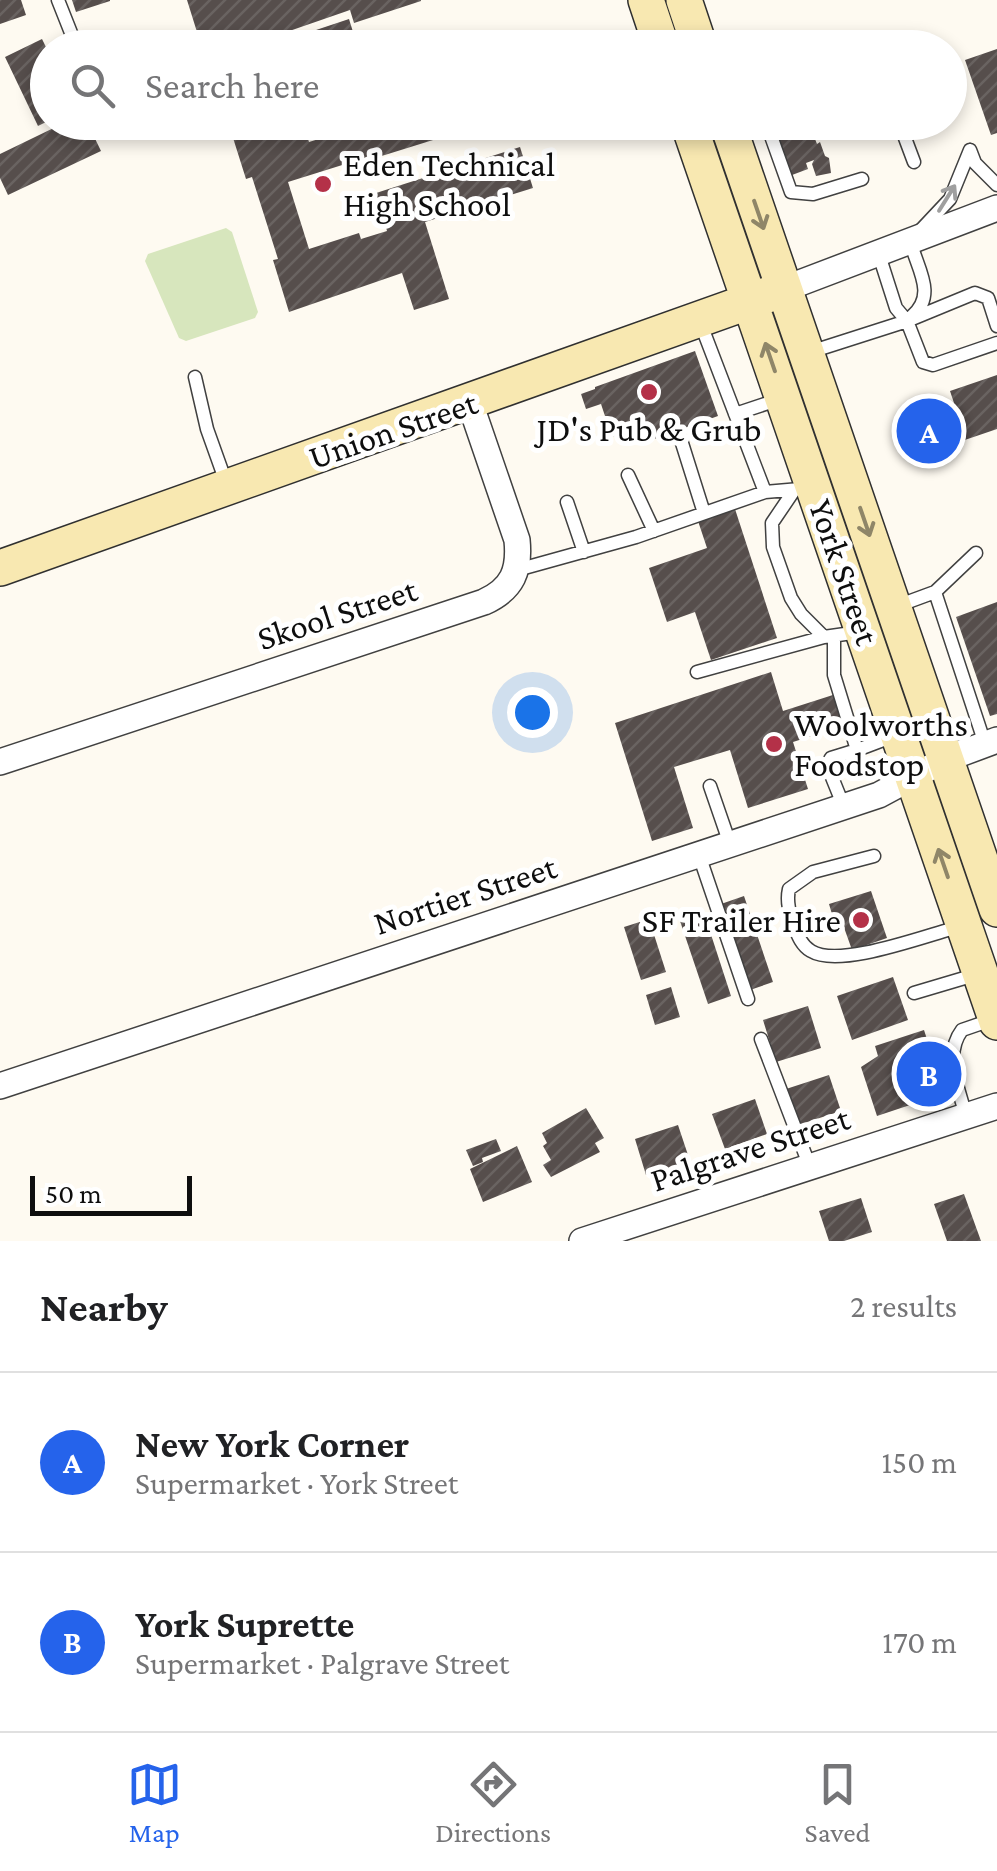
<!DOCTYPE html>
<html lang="en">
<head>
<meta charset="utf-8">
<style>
  body { margin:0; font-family:"Crimson Pro",serif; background:#f2f2f2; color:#202124 }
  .scale { position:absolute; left:30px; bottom:25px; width:162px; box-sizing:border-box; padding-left:10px; border:5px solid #0e0e0e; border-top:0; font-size:28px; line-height:35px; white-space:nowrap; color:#0e0e0e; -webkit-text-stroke:8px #fff; paint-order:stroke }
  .you { position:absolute; left:532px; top:712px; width:35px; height:35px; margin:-25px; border:8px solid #fff; border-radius:50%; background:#1a73e8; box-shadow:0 0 0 15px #1a73e833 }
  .badge { display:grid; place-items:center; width:65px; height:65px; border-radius:50%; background:#2563eb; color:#fff; font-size:32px; font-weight:700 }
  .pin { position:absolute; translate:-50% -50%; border:5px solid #fff; box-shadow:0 2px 10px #0006 }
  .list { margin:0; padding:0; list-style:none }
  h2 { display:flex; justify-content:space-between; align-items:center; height:130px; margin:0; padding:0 40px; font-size:42px }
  h2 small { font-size:32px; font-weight:400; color:#757577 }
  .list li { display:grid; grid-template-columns:65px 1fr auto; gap:30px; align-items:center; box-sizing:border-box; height:180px; padding:0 40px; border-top:2px solid #e0e0e0 }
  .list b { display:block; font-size:38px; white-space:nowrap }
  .list p { margin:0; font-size:32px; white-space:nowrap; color:#757577 }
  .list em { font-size:32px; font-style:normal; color:#757577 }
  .icon { flex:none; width:55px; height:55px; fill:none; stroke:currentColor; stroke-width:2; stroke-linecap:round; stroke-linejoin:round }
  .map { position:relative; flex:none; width:997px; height:1241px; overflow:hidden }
  .search { position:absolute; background:#fff; box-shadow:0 5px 15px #0003; left:30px; right:30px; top:30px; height:110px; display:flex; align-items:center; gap:25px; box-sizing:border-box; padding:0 35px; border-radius:55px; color:#757577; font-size:38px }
  .sheet { height:490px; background:#fff }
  nav { display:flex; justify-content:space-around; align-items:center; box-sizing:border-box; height:140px; border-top:2px solid #e0e0e0; background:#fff; font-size:28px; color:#757577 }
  nav a { display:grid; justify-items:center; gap:5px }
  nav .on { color:#2563eb }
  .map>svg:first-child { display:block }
</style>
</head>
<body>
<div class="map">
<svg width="997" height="1241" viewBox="0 0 997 1241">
  <defs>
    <pattern id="building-hatch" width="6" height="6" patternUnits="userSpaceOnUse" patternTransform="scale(2.5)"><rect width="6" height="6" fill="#564e4c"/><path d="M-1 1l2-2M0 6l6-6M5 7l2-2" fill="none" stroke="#696361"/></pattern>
  </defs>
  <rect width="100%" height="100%" fill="#fefaf1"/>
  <path fill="#d7e6bd" d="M226,228L232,232L258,312L255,318L186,341L179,338L145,261L148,254Z"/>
  <path fill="url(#building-hatch)" d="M0,0H21L26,15L0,24Z
    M72,0H110V1L76,12Z
    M187,0H421V1L354,23L350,10L240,48H202Z
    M349,19L358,48H319L313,31Z
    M42,39L48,51V121L38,126L5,57Z
    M997,49V133L991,135L965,60Z
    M66,122H87L101,151L8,195L0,178V154Z
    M228,122H303L309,142L361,126L360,122H477L478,126L372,159L371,156L288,182L309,249L359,233L361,239L387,231L376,193L520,147L533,188L425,222L449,299L414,310L402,273L289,312L273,260L278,259L252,177L246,179Z
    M764,122H803L806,131L811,129L817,144L820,142L825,156L829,158L831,173L816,176L812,164L814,160L806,163L808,169L792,175Z
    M695,351L718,416L646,442L640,426L612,437L601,404L586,409L581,394L595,389V387Z
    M997,375V429L956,443L945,413L956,409L950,391Z
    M735,509L777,638L711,660L695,612L667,622L649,568L707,548L698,521Z
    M997,602V714L990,716L956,617Z
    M771,672L783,711L836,694L846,725L793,742L808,789L748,808L730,750L674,767L693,828L652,841L615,723Z
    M871,891L887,938L852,950L841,919L834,921L829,904Z
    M744,896L773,982L750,990L721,904Z
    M703,910L731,996L708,1004L679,918Z
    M649,919L666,972L641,980L624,927Z
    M893,977L908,1020L852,1040L837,996Z
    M671,987L680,1017L655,1025L646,995Z
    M808,1006L821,1048L776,1062L763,1020Z
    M924,1030L941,1082L921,1089L925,1100L877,1116L861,1067L878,1056L875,1046Z
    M829,1075L841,1111L798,1125L786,1089Z
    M755,1099L767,1134L725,1149L712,1114Z
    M586,1108L604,1138L595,1143L600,1152L551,1177L543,1165L551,1160L543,1146L547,1143L542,1133Z
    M678,1125L690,1161L646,1175L635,1139Z
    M496,1139L501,1151L482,1158L483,1162L473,1166L466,1150Z
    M517,1146L532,1182L483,1202L470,1169Z
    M964,1194L981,1241H947L934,1204Z
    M861,1198L872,1232L844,1241H829L819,1211Z"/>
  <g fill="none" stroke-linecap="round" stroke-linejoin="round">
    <defs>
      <path id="lane" d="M58,0L77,48
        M128,122H132
        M766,122L791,192L813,194L862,179
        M899,122L914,162
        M970,150L975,163L997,185
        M919,232L950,199L970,150
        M910,240C916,267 938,294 912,316
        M879,255L896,308L907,321L923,362L933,365L997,343
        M700,322L765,492
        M807,353L907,321L975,293L988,298L997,326
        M195,377L207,429L227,485
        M735,414L780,399
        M681,440L704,513
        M628,475L654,531
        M793,492L772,523L773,547L791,598L801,614L824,637L859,632
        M567,502L584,552
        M517,570L636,537L765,492L811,488
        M935,592L985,744
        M897,606L935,592L976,553
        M834,636V675L857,750L894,736
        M697,672L824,637
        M710,786L730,844
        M844,807L827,765L831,758L857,750
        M699,855L748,999
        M874,856L813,872L789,889C786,902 790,914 794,926C798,936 802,946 811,951C840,969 929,934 962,926
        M914,993L978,974
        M761,1039L810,1167
        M966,1116C959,1089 943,1055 962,1030L994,1019"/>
      <path id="street" d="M784,289L997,208
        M0,762L484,602C513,589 520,570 517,540L470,403
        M0,1086L879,795L946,759L997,740
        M582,1241L997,1106"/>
      <path id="secondary" d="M646,0L662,48
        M684,0L700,48
        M688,122L997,1022
        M727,122L997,909
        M0,568L784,289"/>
    </defs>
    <use href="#lane" stroke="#414141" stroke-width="15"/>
    <use href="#street" stroke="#414141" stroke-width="28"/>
    <use href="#secondary" stroke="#303030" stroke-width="38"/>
    <use href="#lane" stroke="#fff" stroke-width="12"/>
    <use href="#street" stroke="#fff" stroke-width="25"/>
    <use href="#secondary" stroke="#f8e8b1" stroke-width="35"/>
  </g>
  <defs><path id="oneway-shaft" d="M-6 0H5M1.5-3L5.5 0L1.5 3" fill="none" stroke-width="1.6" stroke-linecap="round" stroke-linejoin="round" transform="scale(2.5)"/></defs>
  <use stroke="#9f9f9f" href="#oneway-shaft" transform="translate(947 198) rotate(-58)"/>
  <g stroke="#8f8668">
    <use href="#oneway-shaft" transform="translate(759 215) rotate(71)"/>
    <use href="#oneway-shaft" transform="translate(770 357) rotate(-109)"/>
    <use href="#oneway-shaft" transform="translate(865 522) rotate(71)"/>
    <use href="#oneway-shaft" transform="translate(943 863) rotate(-109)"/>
  </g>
  <g fill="#b43148" stroke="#fff" stroke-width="4">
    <circle cx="323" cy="184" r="10"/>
    <circle cx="649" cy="392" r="10"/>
    <circle cx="774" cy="744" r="10"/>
    <circle cx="861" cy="920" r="10"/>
  </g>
  <g text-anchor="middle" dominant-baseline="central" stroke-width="10" stroke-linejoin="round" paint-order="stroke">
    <g font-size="35" fill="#0e0e0e" stroke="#fff" text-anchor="start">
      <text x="343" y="164">Eden Technical<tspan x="343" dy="40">High School</tspan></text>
      <text x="649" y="429" text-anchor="middle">JD's Pub &amp; Grub</text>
      <text x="794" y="724">Woolworths<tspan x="794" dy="40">Foodstop</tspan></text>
      <text x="841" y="920" text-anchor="end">SF Trailer Hire</text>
    </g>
    <g font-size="35" fill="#0e0e0e" stroke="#fff">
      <text transform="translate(393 430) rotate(-19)">Union Street</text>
      <text transform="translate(844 572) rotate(71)">York Street</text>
      <text transform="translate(337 614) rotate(-18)">Skool Street</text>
      <text transform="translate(465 895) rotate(-18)">Nortier Street</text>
      <text transform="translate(750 1149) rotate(-18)">Palgrave Street</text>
    </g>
  </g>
</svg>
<div class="scale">50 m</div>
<div class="you"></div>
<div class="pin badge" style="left:929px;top:431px">A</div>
<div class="pin badge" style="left:929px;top:1074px">B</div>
<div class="search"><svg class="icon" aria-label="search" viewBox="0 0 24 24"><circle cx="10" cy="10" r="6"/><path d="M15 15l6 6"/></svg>Search here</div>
</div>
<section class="sheet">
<h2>Nearby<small>2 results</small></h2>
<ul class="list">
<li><span class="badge">A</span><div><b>New York Corner</b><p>Supermarket · York Street</p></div><em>150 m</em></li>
<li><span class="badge">B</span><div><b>York Suprette</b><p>Supermarket · Palgrave Street</p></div><em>170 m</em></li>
</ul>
</section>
<nav>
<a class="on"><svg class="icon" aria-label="map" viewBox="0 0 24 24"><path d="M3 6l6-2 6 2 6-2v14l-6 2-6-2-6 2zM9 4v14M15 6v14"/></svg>Map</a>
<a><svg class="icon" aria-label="directions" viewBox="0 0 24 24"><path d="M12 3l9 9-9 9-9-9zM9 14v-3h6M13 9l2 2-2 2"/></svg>Directions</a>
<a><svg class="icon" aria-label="saved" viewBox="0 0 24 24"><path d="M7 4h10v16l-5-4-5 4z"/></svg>Saved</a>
</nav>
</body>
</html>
